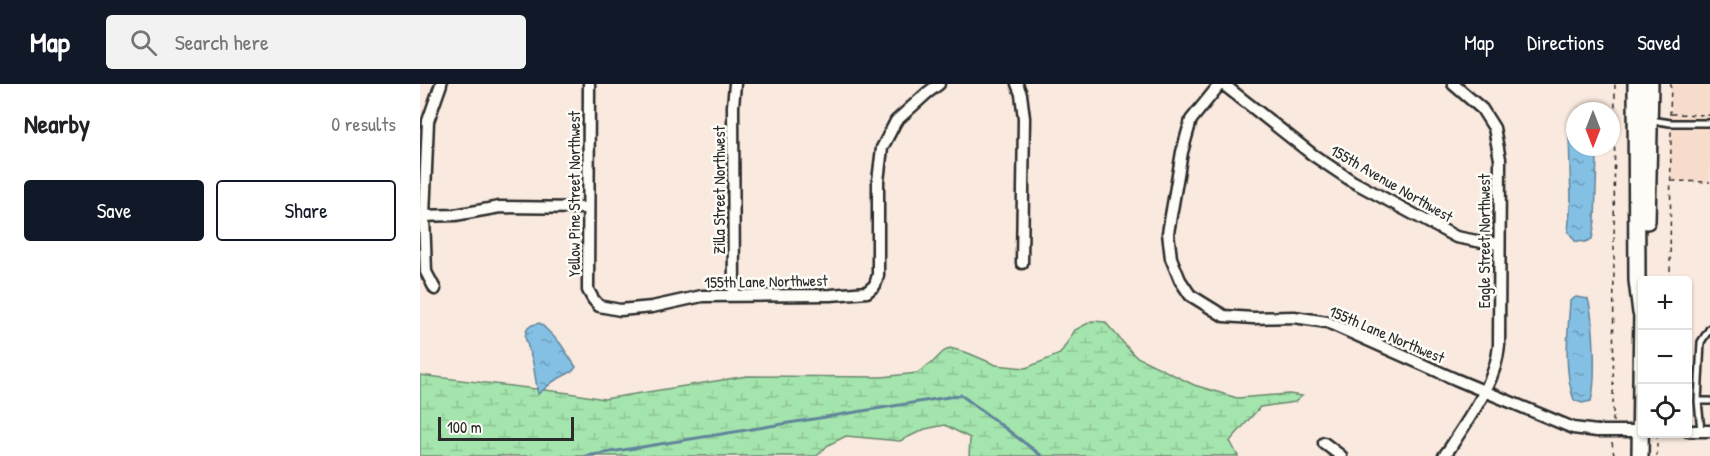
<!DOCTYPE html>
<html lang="en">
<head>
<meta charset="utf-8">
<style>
  body { margin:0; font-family:"Patrick Hand",sans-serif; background:#f2f2f2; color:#202124 }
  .controls { position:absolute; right:18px; bottom:18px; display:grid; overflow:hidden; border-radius:6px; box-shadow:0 2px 4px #0004 }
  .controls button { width:54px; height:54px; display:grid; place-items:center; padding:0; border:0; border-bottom:2px solid #e0e0e0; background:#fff; color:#202124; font:30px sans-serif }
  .compass { position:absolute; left:1146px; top:18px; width:54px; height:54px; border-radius:50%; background:#fff; box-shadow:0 2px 4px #0004; rotate:180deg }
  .scale { position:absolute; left:18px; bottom:15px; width:136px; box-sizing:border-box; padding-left:6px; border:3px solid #2b2b2b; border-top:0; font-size:16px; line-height:21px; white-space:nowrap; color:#2b2b2b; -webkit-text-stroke:4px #fdfcf7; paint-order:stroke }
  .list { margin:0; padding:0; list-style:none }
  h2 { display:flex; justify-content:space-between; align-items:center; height:78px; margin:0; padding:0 24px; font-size:26px }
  h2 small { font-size:20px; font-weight:400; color:#757577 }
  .actions { display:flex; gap:12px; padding:18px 24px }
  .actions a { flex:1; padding:14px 0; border:2px solid #111827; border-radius:6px; text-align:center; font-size:21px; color:#111827 }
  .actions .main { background:#111827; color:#fff }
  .icon { flex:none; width:33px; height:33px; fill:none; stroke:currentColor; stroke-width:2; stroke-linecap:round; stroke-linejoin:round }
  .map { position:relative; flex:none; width:1290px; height:372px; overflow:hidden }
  header { display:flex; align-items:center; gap:36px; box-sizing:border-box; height:84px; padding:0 30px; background:#111827; color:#fff }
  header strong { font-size:28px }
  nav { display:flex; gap:33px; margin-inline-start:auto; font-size:21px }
  .search { width:420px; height:54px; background:#f2f2f2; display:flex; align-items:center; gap:15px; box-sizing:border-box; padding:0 21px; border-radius:6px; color:#757577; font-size:22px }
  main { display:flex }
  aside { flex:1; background:#fff }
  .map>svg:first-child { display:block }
</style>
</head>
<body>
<header>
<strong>Map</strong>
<div class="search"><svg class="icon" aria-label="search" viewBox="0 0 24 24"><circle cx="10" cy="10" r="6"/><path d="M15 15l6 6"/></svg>Search here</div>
<nav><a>Map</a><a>Directions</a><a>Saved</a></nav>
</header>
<main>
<aside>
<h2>Nearby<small>0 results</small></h2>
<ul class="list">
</ul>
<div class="actions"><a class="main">Save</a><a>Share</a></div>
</aside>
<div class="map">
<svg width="1290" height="372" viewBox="0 0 1290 372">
  <defs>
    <pattern id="wetland-marsh" width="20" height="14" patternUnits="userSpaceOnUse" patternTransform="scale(1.5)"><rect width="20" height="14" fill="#a4e4ad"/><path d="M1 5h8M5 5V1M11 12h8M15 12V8" fill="none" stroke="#8dc495"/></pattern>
    <pattern id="water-ripples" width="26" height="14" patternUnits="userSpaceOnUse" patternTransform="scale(1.5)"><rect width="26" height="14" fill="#84c0e4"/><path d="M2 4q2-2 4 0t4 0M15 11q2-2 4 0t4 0" fill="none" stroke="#6c9cb9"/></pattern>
  </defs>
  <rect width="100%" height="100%" fill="#f9e9de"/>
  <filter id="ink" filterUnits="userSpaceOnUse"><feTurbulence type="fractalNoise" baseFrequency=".0167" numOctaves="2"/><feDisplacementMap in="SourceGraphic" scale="12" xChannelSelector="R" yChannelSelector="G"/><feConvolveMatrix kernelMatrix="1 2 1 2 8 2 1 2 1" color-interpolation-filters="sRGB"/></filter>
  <g filter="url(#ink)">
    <path fill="#f7dccc" d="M1251,0H1290V98L1250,97Z"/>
    <path fill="url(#wetland-marsh)" stroke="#68886c" stroke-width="1.5" d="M672,237L685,238L715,272L774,301L817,314L869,310L882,312L875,318L840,323L810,357L818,372H549L550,354L525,341L505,345L480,357L426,352L408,361L397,372H0V291L149,309L184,315L327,292L462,293L497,289L513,278L523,268L530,264L548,269L576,281L606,284L640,270L655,246Z"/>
    <path fill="url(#water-ripples)" stroke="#60849a" stroke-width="1.5" d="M1154,47H1155V63H1175L1177,71L1175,137L1172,155L1165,158L1155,157L1148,147L1151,117L1149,51Z
      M1156,213L1168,215C1174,236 1177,295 1171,317L1162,319L1154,316C1143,284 1148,250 1150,217Z
      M120,239L140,259L156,283L153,287L134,297L118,310L113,279L105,253L107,245L112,241Z"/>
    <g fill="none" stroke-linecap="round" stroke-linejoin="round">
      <path stroke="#60849a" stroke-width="3" d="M166,372L541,311L622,372"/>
      <defs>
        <path id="lane" d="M1231,36L1250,39H1290
          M1290,244L1281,258L1278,317H1290
          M1278,317L1281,347"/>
        <path id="street" d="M169,0L168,206L173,215L179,222L200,226L232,223L282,212L411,211L447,208L455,201L458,191V97L462,64L476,37L507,9L519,0
          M597,0L601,10L604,34L602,179
          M800,0L771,36L762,68L748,149L751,174L760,196L770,211L804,232L833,234L874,233L907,238L1035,295L1153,344L1177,347H1222
          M803,0L893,71L932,97L1036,153L1062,158L1079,160
          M0,132L35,131L80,123L168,124
          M15,205L6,188L4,132L8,37L21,0
          M314,212L313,22L315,0
          M1268,347H1290
          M904,359L921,372
          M1024,372L1030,364C1050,332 1076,299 1079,261L1080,75L1074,44L1062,25L1033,0"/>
        <path id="secondary" d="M1216,0L1217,196L1221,229
          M1227,137L1230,0
          M1220,372L1222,224"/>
      </defs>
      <use href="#lane" stroke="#2b2b2b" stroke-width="10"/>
      <use href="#street" stroke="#2b2b2b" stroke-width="15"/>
      <use href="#secondary" stroke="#2b2b2b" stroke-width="20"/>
      <path stroke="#2b2b2b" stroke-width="1.5" stroke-dasharray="4.5 4.5" stroke-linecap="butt" d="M1251,30L1290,31
        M1250,31L1251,0
        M1252,97L1290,98
        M1250,196L1251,47
        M1193,338L1195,0
        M1237,350V372
        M1192,358L1194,372"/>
      <use href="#lane" stroke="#fdfcf7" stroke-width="5"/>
      <use href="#street" stroke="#fdfcf7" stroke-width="10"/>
      <use href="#secondary" stroke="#fdfcf7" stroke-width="15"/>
    </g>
  </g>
  <g text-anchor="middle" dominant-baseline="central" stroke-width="5" stroke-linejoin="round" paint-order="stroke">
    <g font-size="16" fill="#2b2b2b" stroke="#fdfcf7">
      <text transform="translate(972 99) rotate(30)">155th Avenue Northwest</text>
      <text transform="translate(299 106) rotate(-90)">Zilla Street Northwest</text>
      <text transform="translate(154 110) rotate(-90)">Yellow Pine Street Northwest</text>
      <text transform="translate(1064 157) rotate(-90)">Eagle Street Northwest</text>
      <text transform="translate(346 197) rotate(-1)">155th Lane Northwest</text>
      <text transform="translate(967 250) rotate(23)">155th Lane Northwest</text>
    </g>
  </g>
</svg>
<div class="controls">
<button>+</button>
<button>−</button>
<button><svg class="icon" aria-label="locate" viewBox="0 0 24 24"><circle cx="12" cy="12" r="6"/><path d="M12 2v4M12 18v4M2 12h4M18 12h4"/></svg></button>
</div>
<svg class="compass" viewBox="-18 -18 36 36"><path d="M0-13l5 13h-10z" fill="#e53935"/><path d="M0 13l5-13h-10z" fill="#757577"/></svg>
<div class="scale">100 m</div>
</div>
</main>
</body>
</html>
